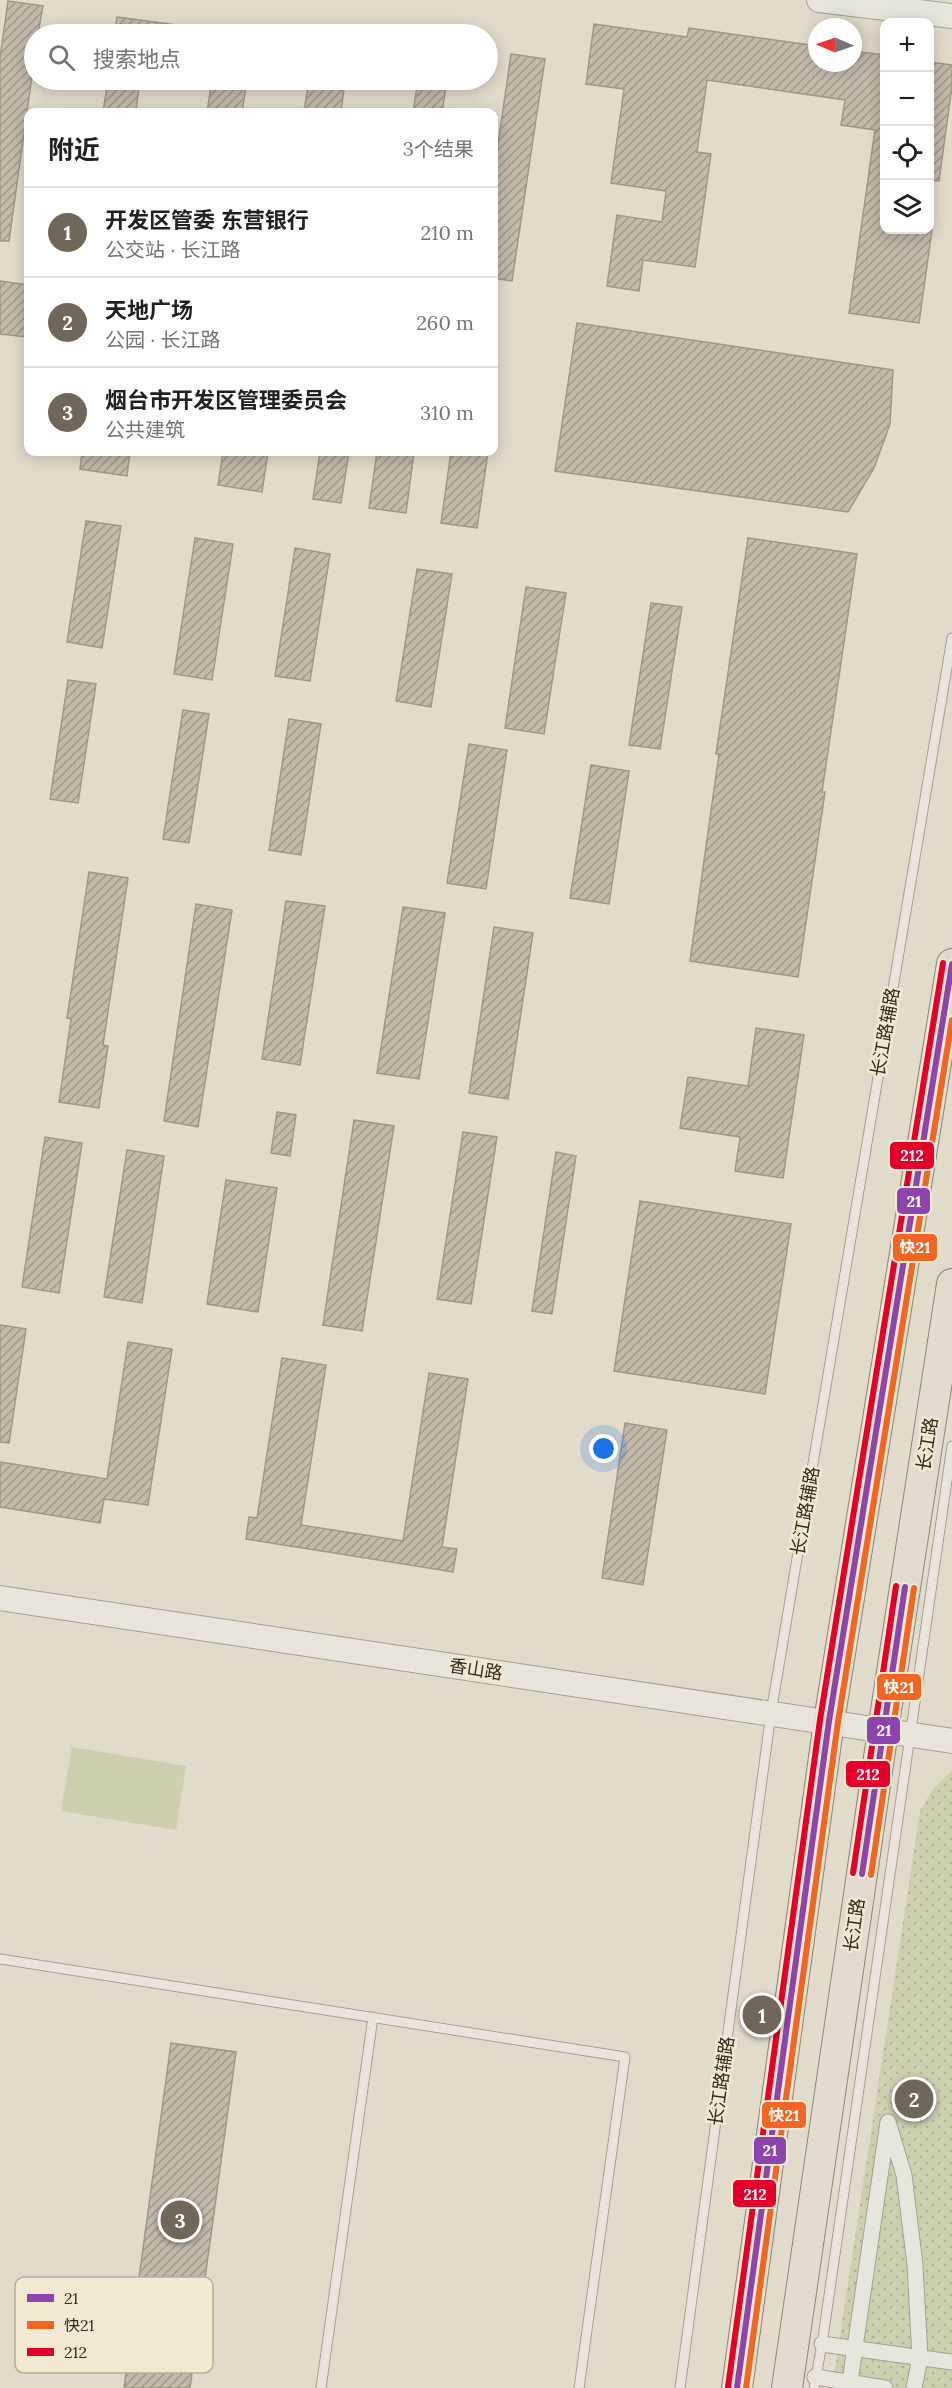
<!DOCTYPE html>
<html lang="zh">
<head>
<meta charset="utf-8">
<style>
  body { margin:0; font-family:Lora,"Noto Sans SC",serif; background:#f2f2f2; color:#202124 }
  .controls { position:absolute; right:18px; top:18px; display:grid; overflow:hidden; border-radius:12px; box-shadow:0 3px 15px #0003 }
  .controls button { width:54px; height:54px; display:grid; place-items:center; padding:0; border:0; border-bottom:2px solid #e0e0e0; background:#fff; color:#202124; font:30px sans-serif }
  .compass { position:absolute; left:808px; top:18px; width:54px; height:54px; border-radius:50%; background:#fff; box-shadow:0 3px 15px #0003; rotate:272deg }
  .you { position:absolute; left:604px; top:1449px; width:21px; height:21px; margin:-15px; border:4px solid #fff; border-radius:50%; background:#1a73e8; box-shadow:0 0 0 9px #1a73e833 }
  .badge { display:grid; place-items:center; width:39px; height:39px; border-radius:50%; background:#70675b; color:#fff; font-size:20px; font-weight:700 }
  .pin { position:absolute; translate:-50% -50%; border:3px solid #fff; box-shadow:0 2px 6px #0006 }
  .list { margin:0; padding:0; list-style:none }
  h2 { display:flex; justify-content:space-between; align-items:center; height:78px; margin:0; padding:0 24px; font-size:26px }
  h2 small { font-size:20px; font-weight:400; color:#757577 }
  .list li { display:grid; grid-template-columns:39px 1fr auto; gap:18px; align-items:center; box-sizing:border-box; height:90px; padding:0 24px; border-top:2px solid #e0e0e0 }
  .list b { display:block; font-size:22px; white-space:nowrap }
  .list p { margin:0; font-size:20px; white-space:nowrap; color:#757577 }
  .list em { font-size:20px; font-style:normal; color:#757577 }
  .icon { flex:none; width:33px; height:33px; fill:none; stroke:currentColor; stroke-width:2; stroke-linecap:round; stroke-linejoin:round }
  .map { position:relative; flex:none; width:952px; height:2388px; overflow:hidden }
  .search { position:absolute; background:#fff; box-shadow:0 3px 15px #0003; left:24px; top:24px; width:474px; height:66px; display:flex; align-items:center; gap:15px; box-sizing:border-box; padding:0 21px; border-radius:33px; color:#757577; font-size:22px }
  .panel { position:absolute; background:#fff; box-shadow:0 3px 15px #0003; left:24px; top:108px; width:474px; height:348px; border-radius:12px }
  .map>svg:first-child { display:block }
</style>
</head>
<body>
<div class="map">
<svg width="952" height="2388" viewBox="0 0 952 2388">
  <defs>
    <pattern id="green-dots" width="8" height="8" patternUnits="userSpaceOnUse" patternTransform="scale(1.5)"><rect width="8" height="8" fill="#cecfaf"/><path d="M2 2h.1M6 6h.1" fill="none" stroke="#b1b296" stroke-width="1.8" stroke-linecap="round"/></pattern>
    <pattern id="building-hatch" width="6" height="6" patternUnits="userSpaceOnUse" patternTransform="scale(1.5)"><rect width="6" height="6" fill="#c4baac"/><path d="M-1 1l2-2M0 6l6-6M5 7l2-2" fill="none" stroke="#a0978b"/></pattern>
  </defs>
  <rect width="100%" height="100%" fill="#e1dbcb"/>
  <path fill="url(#green-dots)" d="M952,1771V2388H832L920,1811L933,1789Z"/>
  <path fill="#cecfaf" d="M72,1747L186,1766L176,1830L61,1811Z"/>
  <path fill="url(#building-hatch)" stroke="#a0978b" stroke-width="1.5" d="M8,1L43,6L38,34H34V62L9,241H0V58Z
    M117,17L176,25L175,34H114Z
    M594,24L687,37L689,28L817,46V63H853V51L885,55V230H932L919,323L849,313L875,130L841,125L845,100L707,80L697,152L711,154L695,267L643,260L639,291L607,286L617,215L662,222L666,191L611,183L624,89L586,84Z
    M511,54L545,59L512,281L494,278V173Z
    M930,62L952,65V86L939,181L930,180Z
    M108,80H140L136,112H103Z
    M212,80H247L242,112H207Z
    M309,80H345L341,112H304Z
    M418,80H447L442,112H413Z
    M0,281L28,285V337L0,334Z
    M577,323L893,370L890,424L874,468L848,512L555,471Z
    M82,452H130L127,476L80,469Z
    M223,452H268L262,492L218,485Z
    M320,452H349L341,503L313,499Z
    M377,452H414L406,513L369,508Z
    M451,452H488L477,528L441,523Z
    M86,521L121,526L102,648L67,642Z
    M195,538L233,544L212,680L174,674Z
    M748,538L857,554L822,792H825L798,977L690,961L719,754H716Z
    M295,548L330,554L310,681L275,676Z
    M417,569L452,574L431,707L396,701Z
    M526,587L566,593L544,734L505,728Z
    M651,603L682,607L660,749L629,745Z
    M68,680L96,684L78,803L50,799Z
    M183,710L209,714L189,843L163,839Z
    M289,719L321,724L301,855L269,850Z
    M469,744L507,750L486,889L447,883Z
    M591,765L629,771L609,904L570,898Z
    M89,872L128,878L103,1045L108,1046L99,1108L59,1102L71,1019L67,1018Z
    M286,901L325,906L300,1065L262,1059Z
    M196,904L232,910L198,1127L164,1121Z
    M403,907L445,913L419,1079L377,1073Z
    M494,927L533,933L508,1099L469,1093Z
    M756,1028L804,1035L783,1178L735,1171L740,1137L680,1128L688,1077L748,1086Z
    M277,1112L296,1115L290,1156L271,1153Z
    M354,1120L394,1126L362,1331L323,1325Z
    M463,1132L497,1137L471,1304L437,1299Z
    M45,1137L82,1143L59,1293L22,1287Z
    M127,1150L164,1156L142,1303L104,1297Z
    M556,1152L576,1156L552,1314L532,1311Z
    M226,1180L277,1188L258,1312L207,1304Z
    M640,1201L791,1224L765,1394L614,1371Z
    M0,1325L26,1329L9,1443L0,1442Z
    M128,1342L172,1349L148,1505L104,1499L100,1523L0,1507V1462L107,1479Z
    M282,1358L326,1365L301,1525L403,1541L429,1373L468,1379L442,1547L457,1549L453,1572L246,1539L249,1517L257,1518Z
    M625,1423L667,1430L643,1585L602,1578Z
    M171,2043L236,2052L190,2388H124Z"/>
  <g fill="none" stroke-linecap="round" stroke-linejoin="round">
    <defs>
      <path id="service" d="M0,1959L625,2057L579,2388
        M321,2388L373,2017
        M680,2388L771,1713L952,638
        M814,2388L822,2344L952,1446"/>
      <path id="pedestrian" d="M822,2344L952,2362
        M815,2377L885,2388
        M849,2388L888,2122L904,2175L915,2265L920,2358L914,2388"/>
      <path id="tertiary" d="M819,0L952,16
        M0,1598L952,1741"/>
      <path id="primary" d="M737,2388L829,1721L952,964
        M787,2388L883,1730L952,1284"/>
    </defs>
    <use href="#service" stroke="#a6a094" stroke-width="11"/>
    <use href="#pedestrian" stroke="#a6a094" stroke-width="17"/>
    <use href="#tertiary" stroke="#a6a094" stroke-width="26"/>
    <use href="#primary" stroke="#8b857b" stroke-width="32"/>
    <use href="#service" stroke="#eae5dc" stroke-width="9"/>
    <use href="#pedestrian" stroke="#eae5dc" stroke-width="15"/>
    <use href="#tertiary" stroke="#eae5dc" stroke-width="24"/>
    <use href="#primary" stroke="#e0dbce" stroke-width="30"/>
    <defs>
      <path id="bus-1" d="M862,1874L905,1587
        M737,2388L829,1721L952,964"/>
      <path id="bus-2" d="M871,1875L914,1588
        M746,2388L838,1722L952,1020"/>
      <path id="bus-3" d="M853,1873L896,1586
        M728,2387L820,1720L943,963"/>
    </defs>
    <use href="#bus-1" stroke="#f1e9d1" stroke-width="10"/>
    <use href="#bus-2" stroke="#f1e9d1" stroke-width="10"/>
    <use href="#bus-3" stroke="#f1e9d1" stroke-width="10"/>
    <use href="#bus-1" stroke="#8e44ad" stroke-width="6"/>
    <use href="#bus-2" stroke="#f26522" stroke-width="6"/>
    <use href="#bus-3" stroke="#e4002b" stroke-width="6"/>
  </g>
  <g text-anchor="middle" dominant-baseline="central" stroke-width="5" stroke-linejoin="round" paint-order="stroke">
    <g font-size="18" fill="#33291e" stroke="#f1e9d1">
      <text transform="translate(885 1032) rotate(-80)">长江路辅路</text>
      <text transform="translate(927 1444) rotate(-81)">长江路</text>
      <text transform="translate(805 1511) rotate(-80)">长江路辅路</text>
      <text transform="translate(476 1669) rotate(9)">香山路</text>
      <text transform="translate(854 1925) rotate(-82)">长江路</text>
      <text transform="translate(721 2081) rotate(-82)">长江路辅路</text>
    </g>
  </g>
  <rect x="15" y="2277" width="198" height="96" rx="9" fill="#f1e9d1" stroke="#b8af9b" stroke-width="1.5"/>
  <rect x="27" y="2294" width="27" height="8" fill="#8e44ad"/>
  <rect x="27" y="2321" width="27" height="8" fill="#f26522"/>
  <rect x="27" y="2348" width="27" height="8" fill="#e4002b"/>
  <g font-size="16" fill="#33291e">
    <text x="64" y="2304">21</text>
    <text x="64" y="2331">快21</text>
    <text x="64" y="2358">212</text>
  </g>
  <g stroke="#f1e9d1" stroke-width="2">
    <rect x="889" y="1141" width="46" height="29" rx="6" fill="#e4002b"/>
    <rect x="896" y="1187" width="35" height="28" rx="6" fill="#8e44ad"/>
    <rect x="892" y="1233" width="46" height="29" rx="6" fill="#f26522"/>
    <rect x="876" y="1673" width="46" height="28" rx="6" fill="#f26522"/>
    <rect x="866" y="1716" width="35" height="29" rx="6" fill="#8e44ad"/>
    <rect x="845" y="1760" width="46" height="28" rx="6" fill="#e4002b"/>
    <rect x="761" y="2101" width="46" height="28" rx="6" fill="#f26522"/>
    <rect x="753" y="2136" width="34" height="29" rx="6" fill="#8e44ad"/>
    <rect x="732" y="2179" width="45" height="29" rx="6" fill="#e4002b"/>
  </g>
  <g font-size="16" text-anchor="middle" font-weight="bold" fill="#fff">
    <text x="912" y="1161">212</text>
    <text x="914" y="1207">21</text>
    <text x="915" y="1253">快21</text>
    <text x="899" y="1693">快21</text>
    <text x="884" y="1736">21</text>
    <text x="868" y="1780">212</text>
    <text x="784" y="2121">快21</text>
    <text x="770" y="2156">21</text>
    <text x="755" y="2200">212</text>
  </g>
</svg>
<div class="controls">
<button>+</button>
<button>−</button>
<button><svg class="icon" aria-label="locate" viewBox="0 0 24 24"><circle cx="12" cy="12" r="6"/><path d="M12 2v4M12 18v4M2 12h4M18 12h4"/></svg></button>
<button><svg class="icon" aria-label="layers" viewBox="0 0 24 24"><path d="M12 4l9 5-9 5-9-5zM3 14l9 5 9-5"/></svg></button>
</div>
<svg class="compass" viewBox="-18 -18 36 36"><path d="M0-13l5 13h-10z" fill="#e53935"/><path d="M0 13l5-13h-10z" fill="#757577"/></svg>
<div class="you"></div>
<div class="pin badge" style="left:762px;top:2015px">1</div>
<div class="pin badge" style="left:914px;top:2099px">2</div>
<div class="pin badge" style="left:180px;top:2220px">3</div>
<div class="search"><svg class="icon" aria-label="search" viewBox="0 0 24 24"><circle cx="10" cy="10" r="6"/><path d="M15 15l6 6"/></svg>搜索地点</div>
<section class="panel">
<h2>附近<small>3个结果</small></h2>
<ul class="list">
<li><span class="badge">1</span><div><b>开发区管委 东营银行</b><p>公交站 · 长江路</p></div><em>210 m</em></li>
<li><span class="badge">2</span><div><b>天地广场</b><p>公园 · 长江路</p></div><em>260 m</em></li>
<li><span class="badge">3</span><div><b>烟台市开发区管理委员会</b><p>公共建筑</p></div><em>310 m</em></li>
</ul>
</section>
</div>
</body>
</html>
